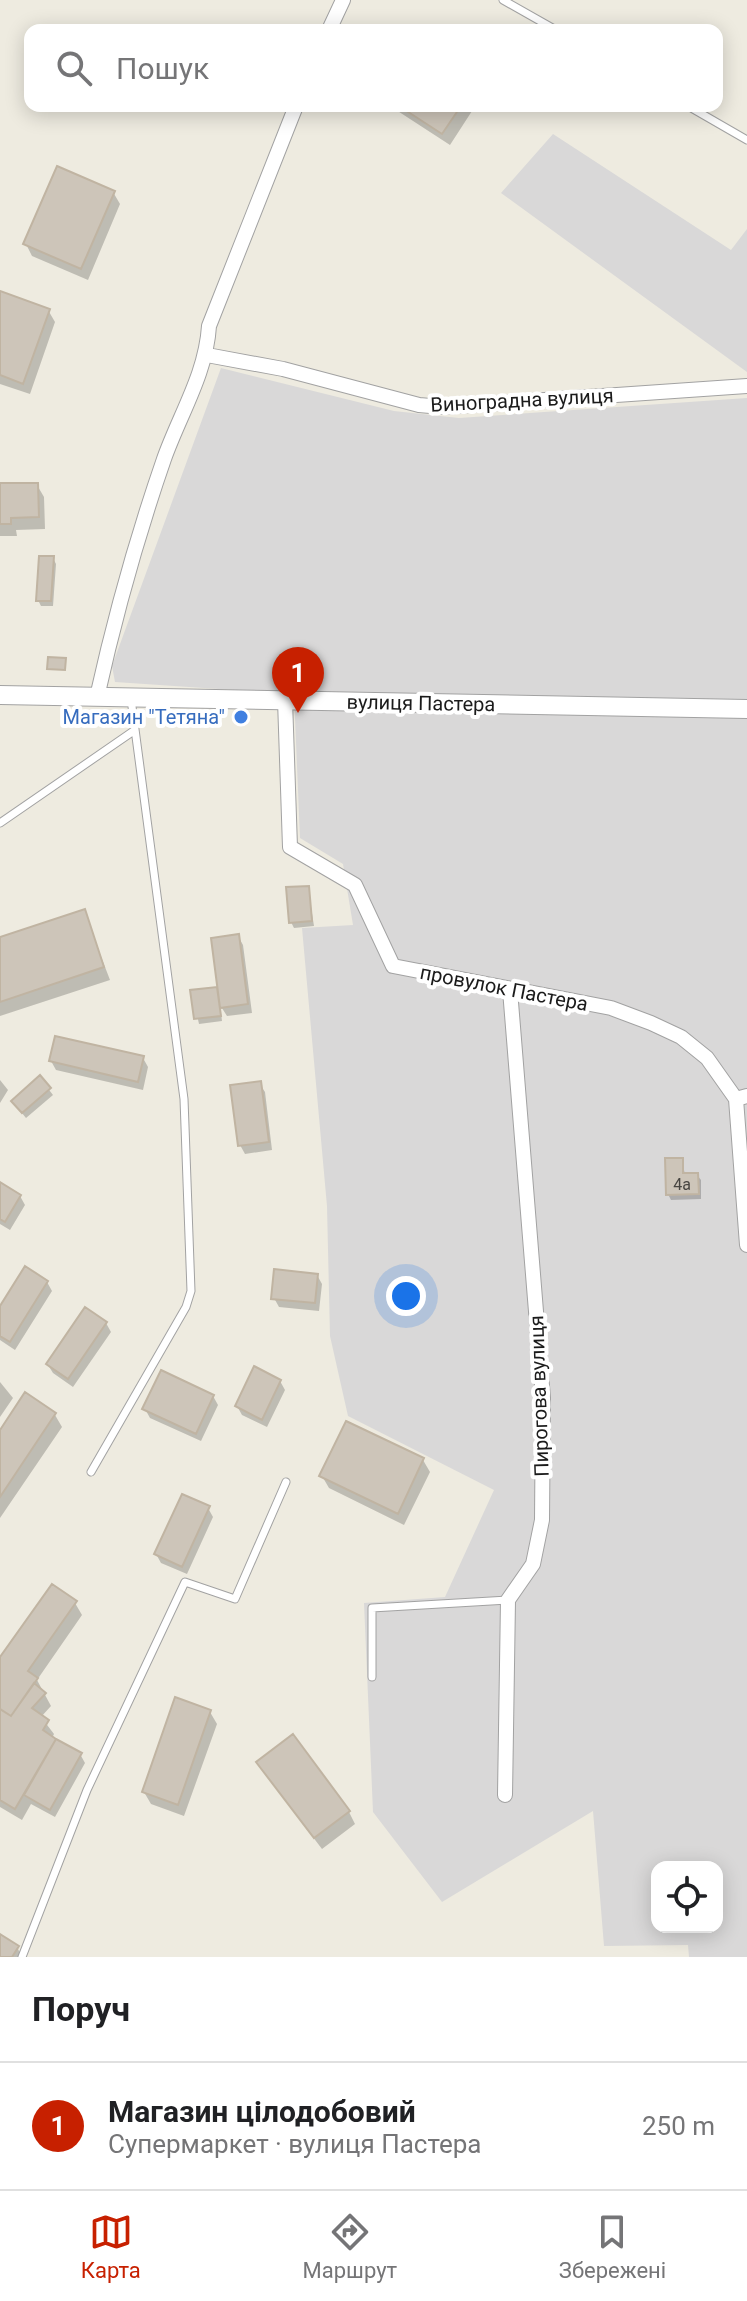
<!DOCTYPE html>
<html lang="uk">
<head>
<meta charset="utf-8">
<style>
  body { margin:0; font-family:Roboto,sans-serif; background:#f2f2f2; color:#202124 }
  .controls { position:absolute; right:24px; bottom:24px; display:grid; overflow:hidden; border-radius:16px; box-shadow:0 4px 20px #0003 }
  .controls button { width:72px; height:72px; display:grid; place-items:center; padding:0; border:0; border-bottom:2px solid #e0e0e0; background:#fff; color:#202124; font:40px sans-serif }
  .you { position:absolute; left:406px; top:1296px; width:28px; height:28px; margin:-20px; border:6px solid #fff; border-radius:50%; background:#1a73e8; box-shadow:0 0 0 12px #1a73e833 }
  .badge { display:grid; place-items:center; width:52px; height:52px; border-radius:50%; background:#c72000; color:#fff; font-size:26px; font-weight:700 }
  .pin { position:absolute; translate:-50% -66px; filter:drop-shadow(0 2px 4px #0008) }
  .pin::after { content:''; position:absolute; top:42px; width:28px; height:24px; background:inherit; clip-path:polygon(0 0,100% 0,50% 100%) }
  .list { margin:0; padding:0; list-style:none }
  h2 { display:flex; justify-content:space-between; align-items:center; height:104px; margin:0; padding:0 32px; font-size:34px }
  h2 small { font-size:26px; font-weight:400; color:#757577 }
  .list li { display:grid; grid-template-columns:52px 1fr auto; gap:24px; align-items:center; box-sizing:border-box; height:128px; padding:0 32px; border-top:2px solid #e0e0e0 }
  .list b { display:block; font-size:30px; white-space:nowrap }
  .list p { margin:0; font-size:26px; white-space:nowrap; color:#757577 }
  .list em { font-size:26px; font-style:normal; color:#757577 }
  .icon { flex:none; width:44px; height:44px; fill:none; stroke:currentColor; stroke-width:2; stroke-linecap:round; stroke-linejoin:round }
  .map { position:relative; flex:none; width:747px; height:1957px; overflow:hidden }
  .search { position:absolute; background:#fff; box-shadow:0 4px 20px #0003; left:24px; right:24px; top:24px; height:88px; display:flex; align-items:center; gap:20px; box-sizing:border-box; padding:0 28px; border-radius:16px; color:#757577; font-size:30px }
  .sheet { height:232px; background:#fff }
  nav { display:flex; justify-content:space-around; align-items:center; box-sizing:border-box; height:112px; border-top:2px solid #e0e0e0; background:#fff; font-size:22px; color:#757577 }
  nav a { display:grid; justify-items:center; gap:4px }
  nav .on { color:#c72000 }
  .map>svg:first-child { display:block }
</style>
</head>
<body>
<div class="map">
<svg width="747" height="1957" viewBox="0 0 747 1957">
  <rect width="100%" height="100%" fill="#eeebe0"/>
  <path fill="#d9d8d8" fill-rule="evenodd" d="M553,134L731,250L747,229V372L501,193Z
    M221,368L394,411L459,418L747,398V1957H689L688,1945L604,1946L593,1811L442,1902L373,1812L364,1603L445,1597L494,1490L348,1416L330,1336L327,1206L302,928L353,925L343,864L300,838L294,694L115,682L112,666ZM657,1867H717V1927H657Z"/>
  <path fill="#0003" d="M390,106H469L472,111L450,145Z
    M113,192L120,204L88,280L32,256L26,244Z
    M0,293L48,310L55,322L30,394L0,384Z
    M0,485H37L44,497L45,529L16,530L17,536H0Z
    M53,558L56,564L53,606H41L38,600Z
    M308,888L314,926L294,928L291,922Z
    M84,912L110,980L0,1016V940Z
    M238,936L243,945L252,1013L227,1016L220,1005L222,1021L199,1024L192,992L219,989Z
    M143,1058L148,1067L143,1090L56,1070L51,1061Z
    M40,1078L53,1095L26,1118L17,1107Z
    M0,1080L8,1090L0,1103Z
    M259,1083L265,1092L272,1150L245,1154L240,1145Z
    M682,1160L685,1175H697L701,1180V1199L671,1200L668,1194Z
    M0,1184L20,1196L25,1205L10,1230L0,1224Z
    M317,1275L322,1284L319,1311L279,1307L274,1298Z
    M47,1282L52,1291L15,1350L0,1340V1310Z
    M106,1323L111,1332L73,1387L53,1373L48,1365Z
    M280,1381L285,1390L267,1427L242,1415L237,1406Z
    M0,1382L13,1398L0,1417Z
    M26,1395L55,1415L62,1427L0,1518V1434Z
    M213,1396L218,1405L201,1441L150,1418L145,1409Z
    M423,1460L430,1472L404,1525L329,1488L322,1476Z
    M208,1508L213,1517L187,1574L161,1563L156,1554Z
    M75,1603L82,1615L37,1680L51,1706L41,1717L54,1734L52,1738L80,1754L85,1763L55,1817L31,1804L22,1820L0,1807V1660Z
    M210,1712L217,1724L184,1816L151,1804L144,1792Z
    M265,1774L349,1812L355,1824L322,1849Z
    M0,1936L17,1947L22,1957H0Z"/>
  <path fill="#cdc5b9" stroke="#c0b4a2" stroke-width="2" d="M399,106H461L442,134Z
    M57,166L115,191L81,269L23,244Z
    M0,291L50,309L23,384L0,375Z
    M0,483H38L39,517L11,518V524H0Z
    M39,556H54L51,601H36Z
    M48,657L66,658L65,670L47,669Z
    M309,886L312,921L289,923L286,887Z
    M85,909L104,967L0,1002V937Z
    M239,934L248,1004L220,1008L211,938Z
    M217,987L221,1016L194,1019L190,990Z
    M55,1036L144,1056L138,1082L49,1061Z
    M40,1075L51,1088L22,1113L11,1101Z
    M261,1081L269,1142L238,1146L230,1085Z
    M665,1158H683V1173H698L699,1194L666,1195Z
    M0,1182L21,1195L5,1222L0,1219Z
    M25,1266L48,1281L10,1342L0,1336V1306Z
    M274,1269L318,1274L315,1303L271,1299Z
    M85,1307L107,1322L68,1379L46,1364Z
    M254,1366L281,1380L262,1420L235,1406Z
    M161,1370L214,1395L196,1434L142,1409Z
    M25,1392L56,1413L0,1497V1430Z
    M346,1421L424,1458L398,1514L319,1476Z
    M182,1494L210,1506L182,1567L154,1554Z
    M52,1584L77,1601L28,1671L38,1678L11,1716L0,1709V1657Z
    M34,1683L46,1693L32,1708L49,1720L43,1730L56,1739L15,1809L0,1800V1709L11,1716Z
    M175,1697L211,1710L178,1805L142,1792Z
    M293,1734L350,1811L314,1838L256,1762Z
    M56,1739L82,1753L50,1810L24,1795Z
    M0,1934L19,1946L12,1957H0Z"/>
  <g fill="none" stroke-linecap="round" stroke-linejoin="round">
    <defs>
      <path id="service" d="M503,0L556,30
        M688,106L747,140
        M0,823L135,730
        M91,1472L186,1307L191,1291L184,1099L131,699
        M372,1677V1608L508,1600
        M22,1957L87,1790L185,1582L235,1599L286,1482"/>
      <path id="minor" d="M329,30L343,0
        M207,355L283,369L419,405L442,407L747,386
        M97,697C115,616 137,537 164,459C180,414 206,374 209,326L296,106
        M285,700L290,847L355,885L393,966L611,1008L651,1023L681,1037L707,1058L736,1099L747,1096
        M736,1099L747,1245
        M505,1795L508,1600L533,1564L542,1520L543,1398L510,990"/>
      <path id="tertiary" d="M0,695L747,709"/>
    </defs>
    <use href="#service" stroke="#a2a2a2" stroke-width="9"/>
    <use href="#minor" stroke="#a2a2a2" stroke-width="16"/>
    <use href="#tertiary" stroke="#a2a2a2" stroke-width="20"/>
    <use href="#service" stroke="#fff" stroke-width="7"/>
    <use href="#minor" stroke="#fff" stroke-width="14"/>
    <use href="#tertiary" stroke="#fff" stroke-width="18"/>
  </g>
  <circle fill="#3f7fe0" stroke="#fff" stroke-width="3" cx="241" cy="717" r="8"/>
  <g text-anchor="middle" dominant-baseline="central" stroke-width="8" stroke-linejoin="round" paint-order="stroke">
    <g font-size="16" fill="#484642">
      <text x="682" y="1184">4а</text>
    </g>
    <g font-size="20" fill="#1b1b1b" stroke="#fff">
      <text transform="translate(522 400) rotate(-3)">Виноградна вулиця</text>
      <text transform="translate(421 703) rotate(1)">вулиця Пастера</text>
      <text transform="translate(504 988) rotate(11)">провулок Пастера</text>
      <text transform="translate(539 1396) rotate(-92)">Пирогова вулиця</text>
    </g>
    <g font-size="20" fill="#366cbe" stroke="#fff" text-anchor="end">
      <text x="225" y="717">Магазин "Тетяна"</text>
    </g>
  </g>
</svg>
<div class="controls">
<button><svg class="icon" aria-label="locate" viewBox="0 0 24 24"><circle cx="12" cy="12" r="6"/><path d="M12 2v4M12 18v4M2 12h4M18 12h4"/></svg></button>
</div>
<div class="you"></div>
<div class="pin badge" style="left:298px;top:713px">1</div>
<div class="search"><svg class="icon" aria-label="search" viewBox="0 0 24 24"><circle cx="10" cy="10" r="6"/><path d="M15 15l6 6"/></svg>Пошук</div>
</div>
<section class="sheet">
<h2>Поруч<small></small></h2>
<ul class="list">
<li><span class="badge">1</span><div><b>Магазин цілодобовий</b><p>Супермаркет · вулиця Пастера</p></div><em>250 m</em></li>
</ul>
</section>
<nav>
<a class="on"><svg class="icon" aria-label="map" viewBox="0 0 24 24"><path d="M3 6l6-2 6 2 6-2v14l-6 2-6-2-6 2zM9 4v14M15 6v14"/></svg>Карта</a>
<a><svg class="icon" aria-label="directions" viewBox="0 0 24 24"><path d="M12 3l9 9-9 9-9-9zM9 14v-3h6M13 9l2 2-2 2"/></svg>Маршрут</a>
<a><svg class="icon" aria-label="saved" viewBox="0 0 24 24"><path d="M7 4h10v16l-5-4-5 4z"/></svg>Збережені</a>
</nav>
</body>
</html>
